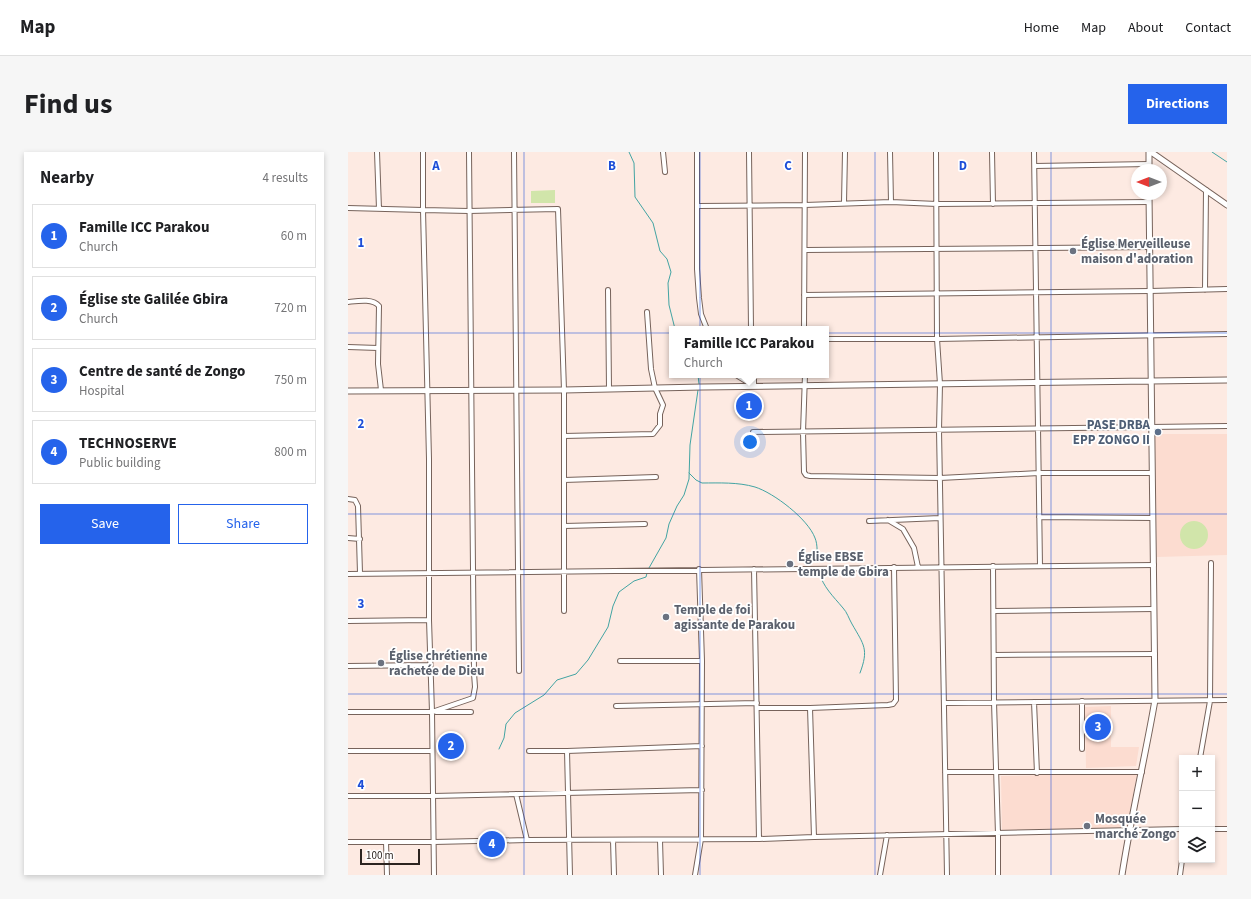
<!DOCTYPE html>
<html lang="en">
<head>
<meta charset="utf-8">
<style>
  body { margin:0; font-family:"Source Sans 3",sans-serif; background:#f6f6f6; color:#202124 }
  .controls { position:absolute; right:12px; bottom:12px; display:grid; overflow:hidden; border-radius:0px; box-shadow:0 2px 6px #0003 }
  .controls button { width:36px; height:36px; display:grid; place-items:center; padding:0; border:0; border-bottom:1px solid #e0e0e0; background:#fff; color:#202124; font:20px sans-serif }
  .compass { position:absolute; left:783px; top:12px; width:36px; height:36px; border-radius:50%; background:#fff; box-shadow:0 2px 6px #0003; rotate:270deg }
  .scale { position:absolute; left:12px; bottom:10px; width:60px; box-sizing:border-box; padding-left:4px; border:2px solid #2c2420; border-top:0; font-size:11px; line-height:14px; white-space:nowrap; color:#2c2420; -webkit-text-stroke:3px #fff; paint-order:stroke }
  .you { position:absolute; left:402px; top:290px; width:14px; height:14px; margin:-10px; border:3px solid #fff; border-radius:50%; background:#1a73e8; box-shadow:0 0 0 6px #1a73e833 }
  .badge { display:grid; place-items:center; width:26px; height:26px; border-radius:50%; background:#2563eb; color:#fff; font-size:13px; font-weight:700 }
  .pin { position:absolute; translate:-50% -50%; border:2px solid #fff; box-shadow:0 1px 4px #0006 }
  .popup { position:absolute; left:321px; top:174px; width:160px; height:52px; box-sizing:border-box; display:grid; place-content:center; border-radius:0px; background:#fff; filter:drop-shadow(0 1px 3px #0005); font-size:13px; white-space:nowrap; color:#757577 }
  .popup b { font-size:15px; color:#202124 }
  .popup::after { content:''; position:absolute; left:50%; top:100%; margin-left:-8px; border:8px solid transparent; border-top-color:#fff }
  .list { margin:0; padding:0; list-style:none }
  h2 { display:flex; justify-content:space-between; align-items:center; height:52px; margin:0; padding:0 16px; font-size:17px }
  h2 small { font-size:13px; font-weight:400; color:#757577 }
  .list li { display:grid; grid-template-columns:26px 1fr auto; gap:12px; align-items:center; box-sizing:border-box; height:64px; margin:0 8px 8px; padding:0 8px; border:1px solid #e0e0e0; border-radius:0px }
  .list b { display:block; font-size:15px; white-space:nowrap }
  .list p { margin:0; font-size:13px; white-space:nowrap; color:#757577 }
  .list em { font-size:13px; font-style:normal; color:#757577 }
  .actions { display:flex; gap:8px; padding:12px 16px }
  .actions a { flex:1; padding:9px 0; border:1px solid #2563eb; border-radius:0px; text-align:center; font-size:14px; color:#2563eb }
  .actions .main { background:#2563eb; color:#fff }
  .icon { flex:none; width:22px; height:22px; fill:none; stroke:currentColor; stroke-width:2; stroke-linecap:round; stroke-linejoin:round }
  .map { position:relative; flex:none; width:879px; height:723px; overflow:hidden; border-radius:0px }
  header { display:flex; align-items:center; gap:24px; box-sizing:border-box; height:56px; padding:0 20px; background:#fff; border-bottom:1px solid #e0e0e0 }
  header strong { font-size:19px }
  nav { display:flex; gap:22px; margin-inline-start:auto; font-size:14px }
  .intro { display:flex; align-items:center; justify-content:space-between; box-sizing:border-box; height:96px; padding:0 24px }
  h1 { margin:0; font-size:28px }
  .button { padding:10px 18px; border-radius:0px; background:#2563eb; color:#fff; font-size:14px; font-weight:700 }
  main { display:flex; gap:24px; padding:0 24px }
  aside { flex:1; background:#fff; border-radius:0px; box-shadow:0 2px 6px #0003 }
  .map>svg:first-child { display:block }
</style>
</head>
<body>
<header>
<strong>Map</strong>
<nav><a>Home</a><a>Map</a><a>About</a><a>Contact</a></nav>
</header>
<div class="intro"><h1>Find us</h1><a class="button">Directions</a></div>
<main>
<aside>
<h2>Nearby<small>4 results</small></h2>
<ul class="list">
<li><span class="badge">1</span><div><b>Famille ICC Parakou</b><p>Church</p></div><em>60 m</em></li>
<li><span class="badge">2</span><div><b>Église ste Galilée Gbira</b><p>Church</p></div><em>720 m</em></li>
<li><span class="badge">3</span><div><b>Centre de santé de Zongo</b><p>Hospital</p></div><em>750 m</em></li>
<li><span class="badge">4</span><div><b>TECHNOSERVE</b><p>Public building</p></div><em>800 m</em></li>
</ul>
<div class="actions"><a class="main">Save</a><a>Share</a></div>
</aside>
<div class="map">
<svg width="879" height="723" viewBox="0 0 879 723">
  <rect width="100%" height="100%" fill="#fdeae2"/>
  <path fill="#fcdcd0" d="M807,282H879V403L809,405Z
    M763,554V595H791L788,614L738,616L737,555Z
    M789,621L779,675L654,681L653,624Z"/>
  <path fill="#d1e5aa" d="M207,38V51H183V39Z
    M832 383a14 14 0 1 1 28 0a14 14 0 1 1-28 0Z"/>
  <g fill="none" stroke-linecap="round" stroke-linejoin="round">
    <path stroke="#42a4a3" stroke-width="1" d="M281,0L286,11L287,45L305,71L312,99L319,107L323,120L320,131L321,153L327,177
      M864,0L879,10
      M350,223L351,232
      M341,321L348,328L354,331C371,331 390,330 407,335C426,341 460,367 467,386C470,393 469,403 469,410
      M301,416L318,386L321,372L329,354L336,343L341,327L342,293L350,238
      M471,420C475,435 485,444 495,456C499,460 501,467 504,472C516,493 521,497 512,521
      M151,597L156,586L158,572L167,561L196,543L209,528L228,522L240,508L260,475L265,454L271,440L286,429L298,425L299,421"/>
    <defs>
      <path id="minor" d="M29,0L31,57
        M75,0V58L121,59L210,57L216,238V459
        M166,0L171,519
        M315,0L317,20
        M349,0V117L351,146L353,162L359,177
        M401,0L403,177
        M542,0L543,50
        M588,0L589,187L592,232L591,278L599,723
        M644,0L645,52
        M686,0L692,414
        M687,14L801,12
        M496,51L497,0
        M350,54L457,53L543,50L589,52L801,50
        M0,56L75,58L81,307V468L84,560
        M457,98L802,95
        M260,138L261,237
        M857,138L858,38
        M456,143L802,139L879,137
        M0,150C9,149 25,146 31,154L30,212L33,238
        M456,177L457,0
        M478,187H589L879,182
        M0,195L30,196
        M388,223L406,234
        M406,223V234
        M457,223L455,280L456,320L458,323L462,324L592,326L691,321H804
        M405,280L879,274
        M216,284L305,282L312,273V262L315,253L307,236L303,217L299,160
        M216,328L308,325
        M0,347L7,348L10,354L12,421
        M691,365L805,366
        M540,368L555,377L566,396L570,415
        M521,369L592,366
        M216,374L297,372
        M0,386L12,387
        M645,414L646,550L650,682V723
        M406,417L411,687
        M0,422L806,413
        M646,459L806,457
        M0,469L81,468
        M646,503L807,502
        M272,509H354
        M0,514L82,513
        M734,549V597
        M686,550L689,621
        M596,551L879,548
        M268,554L409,551
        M409,556H462L540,553L545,552L548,548L546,415
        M462,556L466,685
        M0,560H84L86,723
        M84,560L125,546L127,535L126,521L121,0
        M88,560H123
        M0,599H84
        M181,599H219L354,594
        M219,599L222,723
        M852,606L862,549L863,411
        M597,620H794
        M168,642L179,688
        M0,644H85L354,638
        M864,677H879
        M265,688L266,723
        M312,688L313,723
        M0,690H86L179,688L411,687L466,685L834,677
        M38,690L39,723
        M347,723L353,687L354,509L351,417
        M532,723L539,683
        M832,723L834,708"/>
      <path id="tertiary" d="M801,0V18
        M803,0L879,53
        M0,239L216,238L354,235L879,228
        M774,723C783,664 797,606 807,548L801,42"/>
    </defs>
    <use href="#minor" stroke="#77635b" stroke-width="6"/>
    <use href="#tertiary" stroke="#77635b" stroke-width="7"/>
    <use href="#minor" stroke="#fff" stroke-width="4"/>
    <use href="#tertiary" stroke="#fff" stroke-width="5"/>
  </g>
  <path fill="none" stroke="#1d4ed8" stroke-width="1" stroke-opacity="0.55" d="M176,0V723M352,0V723M527,0V723M703,0V723M0,181H879M0,362H879M0,542H879"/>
  <g fill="#6b7280" stroke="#fff" stroke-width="1.5">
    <circle cx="725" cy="99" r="4"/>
    <circle cx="442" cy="412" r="4"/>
    <circle cx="318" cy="465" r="4"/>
    <circle cx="33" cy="511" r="4"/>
    <circle cx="739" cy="674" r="4"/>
  </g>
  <circle fill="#5c6f8a" stroke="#fff" stroke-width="1.5" cx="810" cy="280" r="4"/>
  <g text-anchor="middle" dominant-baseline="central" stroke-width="3.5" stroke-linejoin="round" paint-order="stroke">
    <g font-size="13" font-weight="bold" fill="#5b616d" stroke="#fff" text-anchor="start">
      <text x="733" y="92">Église Merveilleuse<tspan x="733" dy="15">maison d'adoration</tspan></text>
      <text x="450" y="405">Église EBSE<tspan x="450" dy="15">temple de Gbira</tspan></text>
      <text x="326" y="458">Temple de foi<tspan x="326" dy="15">agissante de Parakou</tspan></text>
      <text x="41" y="504">Église chrétienne<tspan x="41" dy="15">rachetée de Dieu</tspan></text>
      <text x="747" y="667">Mosquée<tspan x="747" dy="15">marché Zongo</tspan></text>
    </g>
    <g font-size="13" font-weight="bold" fill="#4e5e75" stroke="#fff" text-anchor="end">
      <text x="802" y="273">PASE DRBA<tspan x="802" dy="15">EPP ZONGO II</tspan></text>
    </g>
  </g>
  <g font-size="13" text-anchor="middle" font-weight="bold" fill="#1d4ed8" stroke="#fff" stroke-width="3.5" stroke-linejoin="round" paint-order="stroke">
    <text x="88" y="18">A</text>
    <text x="264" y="18">B</text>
    <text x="440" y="18">C</text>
    <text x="615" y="18">D</text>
    <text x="13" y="95">1</text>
    <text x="13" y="276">2</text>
    <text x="13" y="456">3</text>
    <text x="13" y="637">4</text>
  </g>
</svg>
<div class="controls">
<button>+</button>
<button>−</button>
<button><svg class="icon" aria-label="layers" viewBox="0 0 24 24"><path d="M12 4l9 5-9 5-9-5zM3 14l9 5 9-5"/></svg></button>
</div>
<svg class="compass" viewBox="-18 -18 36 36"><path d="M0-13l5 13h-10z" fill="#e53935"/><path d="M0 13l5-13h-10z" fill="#757577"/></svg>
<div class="scale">100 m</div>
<div class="you"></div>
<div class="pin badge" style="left:401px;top:254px">1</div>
<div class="popup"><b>Famille ICC Parakou</b>Church</div>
<div class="pin badge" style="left:103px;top:594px">2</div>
<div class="pin badge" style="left:750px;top:575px">3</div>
<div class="pin badge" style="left:144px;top:692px">4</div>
</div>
</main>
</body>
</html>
